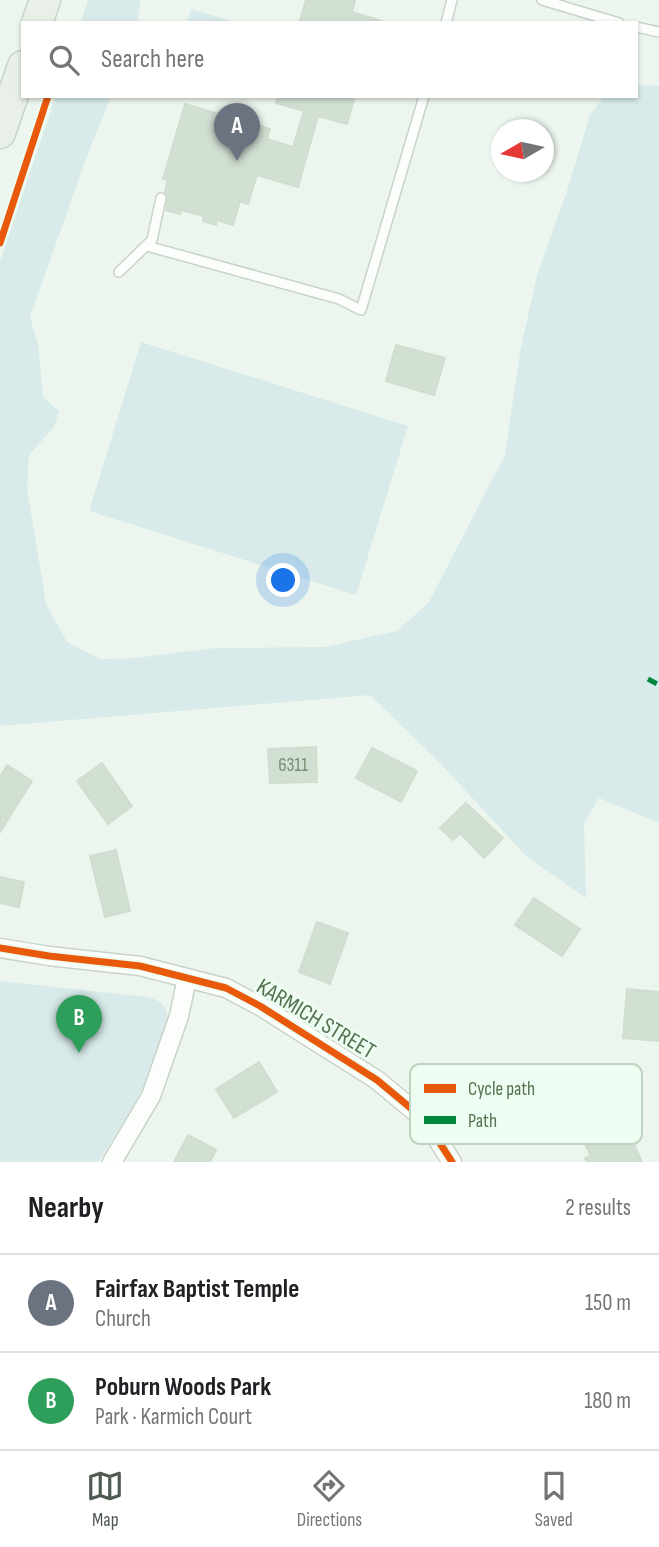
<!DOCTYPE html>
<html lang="en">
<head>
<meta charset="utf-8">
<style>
  body { margin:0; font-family:"Sofia Sans Condensed",sans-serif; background:#f6f6f6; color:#202124 }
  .compass { position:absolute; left:491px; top:119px; width:63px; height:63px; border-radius:50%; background:#fff; box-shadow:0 2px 5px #0004; rotate:261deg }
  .you { position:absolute; left:284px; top:581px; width:24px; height:24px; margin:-18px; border:5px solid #fff; border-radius:50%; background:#1a73e8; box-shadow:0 0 0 10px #1a73e833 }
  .badge { display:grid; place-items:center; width:46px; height:46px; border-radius:50%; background:#4f5a51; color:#fff; font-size:23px; font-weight:700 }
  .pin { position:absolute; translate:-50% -58px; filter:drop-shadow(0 2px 4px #0008) }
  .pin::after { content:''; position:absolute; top:37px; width:24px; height:21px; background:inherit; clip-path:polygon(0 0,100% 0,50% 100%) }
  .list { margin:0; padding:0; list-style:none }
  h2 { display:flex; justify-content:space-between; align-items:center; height:91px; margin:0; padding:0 28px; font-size:30px }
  h2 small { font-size:23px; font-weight:400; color:#757577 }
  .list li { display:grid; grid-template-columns:46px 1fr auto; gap:21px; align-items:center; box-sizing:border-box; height:98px; padding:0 28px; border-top:2px solid #e0e0e0 }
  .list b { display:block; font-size:26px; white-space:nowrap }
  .list p { margin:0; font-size:23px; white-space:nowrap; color:#757577 }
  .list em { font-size:23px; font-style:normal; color:#757577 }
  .icon { flex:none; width:38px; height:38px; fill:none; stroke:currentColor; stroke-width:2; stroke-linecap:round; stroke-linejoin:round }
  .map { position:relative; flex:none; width:659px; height:1162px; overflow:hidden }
  .search { position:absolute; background:#fff; box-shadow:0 2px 5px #0004; left:21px; right:21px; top:21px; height:77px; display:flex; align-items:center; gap:18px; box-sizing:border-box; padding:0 24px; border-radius:0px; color:#757577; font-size:26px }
  .sheet { height:287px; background:#fff }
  nav { display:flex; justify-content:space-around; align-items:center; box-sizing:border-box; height:98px; border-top:2px solid #e0e0e0; background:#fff; font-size:19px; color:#757577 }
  nav a { display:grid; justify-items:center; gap:4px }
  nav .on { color:#4f5a51 }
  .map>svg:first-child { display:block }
</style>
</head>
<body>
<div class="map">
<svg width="659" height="1162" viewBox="0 0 659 1162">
  <rect width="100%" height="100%" fill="#ecf6ee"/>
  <path fill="#d8ebea" d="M88,0H141L137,23H81Z
    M191,9L238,23H187Z
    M636,85L659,86V823L599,798L584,823L586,898L526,856L440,763L370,695L0,726V261L56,96H111L87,156L30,317L38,344L43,397L59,411L54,427L29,455L27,488L46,604L67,642L100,659L135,658L216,648L324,647L397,631L429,602L505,455L520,352L537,275L567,191L590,115L604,96H636Z
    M141,342L408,426L356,595L89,511Z
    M0,981L138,996C147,997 157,998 163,1005C185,1030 114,1138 98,1162H0Z"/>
  <path fill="#d2e0d3" stroke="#d0ded0" stroke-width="2" d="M306,0H355L352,12L382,21V23H299Z
    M278,96H355L347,124L318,116L298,187L257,175L248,204L240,201L233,225L217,220L216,225L203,221L204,216L181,210L180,214L166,210L168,206L162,204L168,180L163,179L185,104L270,129L267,139L293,147L304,111L276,103Z
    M396,345L445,358L434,395L386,381Z
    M316,747L317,782L270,783L268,749Z
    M372,748L417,771L401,802L356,778Z
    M102,763L132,806L108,824L77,781Z
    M7,765L32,781L0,832V777Z
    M466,803L503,838L484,858L460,833L453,840L440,828Z
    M116,850L130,911L105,917L90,856Z
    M0,877L24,882L19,907L0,903Z
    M534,898L580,929L562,956L515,925Z
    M317,922L348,933L330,984L299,972Z
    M627,989L659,992V1041L623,1038Z
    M259,1062L277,1092L234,1118L216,1089Z
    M602,1109L614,1126L634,1117L642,1135L632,1140L642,1162H587L585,1158L591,1156L575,1124Z
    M188,1135L216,1150L210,1162H174Z"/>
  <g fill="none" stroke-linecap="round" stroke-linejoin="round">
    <defs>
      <path id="service" d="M542,0L619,23
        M446,23L452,0
        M636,27L659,32
        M147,246L339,299L361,310L424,96
        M119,272L152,240L161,198"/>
      <path id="minor" d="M0,948L49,956L140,966L226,988L260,1006L377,1080L425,1120L452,1162
        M112,1162L151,1096L179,1016L187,978"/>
      <path id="trunk" d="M37,23L45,0
        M0,133L23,66"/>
    </defs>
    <use href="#service" stroke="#c8d3c9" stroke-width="12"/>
    <use href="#minor" stroke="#c8d3c9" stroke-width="21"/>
    <use href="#trunk" stroke="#c8d5c8" stroke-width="33"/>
    <use href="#service" stroke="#fcfefc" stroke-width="9"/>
    <use href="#minor" stroke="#fcfefc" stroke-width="18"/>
    <use href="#trunk" stroke="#e8f0e8" stroke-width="30"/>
    <path stroke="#00873e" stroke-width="5" stroke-dasharray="10 5" stroke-linecap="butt" d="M648,679L659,685"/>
    <defs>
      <path id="cycleway" d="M0,243L48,96
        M0,948L49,956L140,966L226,988L260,1006L377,1080L425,1120L452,1162"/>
    </defs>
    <use href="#cycleway" stroke="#eefdf1" stroke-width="11"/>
    <use href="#cycleway" stroke="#e8590c" stroke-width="7"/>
  </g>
  <g text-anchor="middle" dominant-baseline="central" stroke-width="6" stroke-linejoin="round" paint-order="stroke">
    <g font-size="19" fill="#748f72">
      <text x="293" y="765">6311</text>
    </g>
    <g font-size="23" fill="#52724f" stroke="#eefdf1">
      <text transform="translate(316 1019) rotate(31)">KARMICH STREET</text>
    </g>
  </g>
  <rect x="410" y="1064" width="232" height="80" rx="10" fill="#eefdf1" stroke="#bfd3c0" stroke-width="2"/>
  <rect x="424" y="1084" width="32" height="9" fill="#e8590c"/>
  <rect x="424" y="1116" width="32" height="8" fill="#00873e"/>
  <g font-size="19" fill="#52724f">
    <text x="468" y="1095">Cycle path</text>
    <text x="468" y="1127">Path</text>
  </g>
</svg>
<svg class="compass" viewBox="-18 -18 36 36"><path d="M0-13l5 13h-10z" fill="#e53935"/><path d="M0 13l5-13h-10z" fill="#757577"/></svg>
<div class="you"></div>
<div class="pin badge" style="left:237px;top:161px;background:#6b7280">A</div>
<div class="pin badge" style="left:79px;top:1053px;background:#2e9e5b">B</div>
<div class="search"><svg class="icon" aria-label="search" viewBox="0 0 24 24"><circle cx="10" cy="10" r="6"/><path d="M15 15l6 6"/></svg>Search here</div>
</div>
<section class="sheet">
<h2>Nearby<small>2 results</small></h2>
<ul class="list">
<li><span class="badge" style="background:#6b7280">A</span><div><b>Fairfax Baptist Temple</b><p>Church</p></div><em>150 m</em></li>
<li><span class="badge" style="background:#2e9e5b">B</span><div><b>Poburn Woods Park</b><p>Park · Karmich Court</p></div><em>180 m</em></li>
</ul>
</section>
<nav>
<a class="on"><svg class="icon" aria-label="map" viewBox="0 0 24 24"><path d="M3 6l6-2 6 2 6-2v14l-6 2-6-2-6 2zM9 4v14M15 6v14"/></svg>Map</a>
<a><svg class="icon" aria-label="directions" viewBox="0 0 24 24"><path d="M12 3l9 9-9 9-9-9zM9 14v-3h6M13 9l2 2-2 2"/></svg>Directions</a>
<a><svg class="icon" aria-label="saved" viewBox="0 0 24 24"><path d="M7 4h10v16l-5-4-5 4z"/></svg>Saved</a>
</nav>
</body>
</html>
